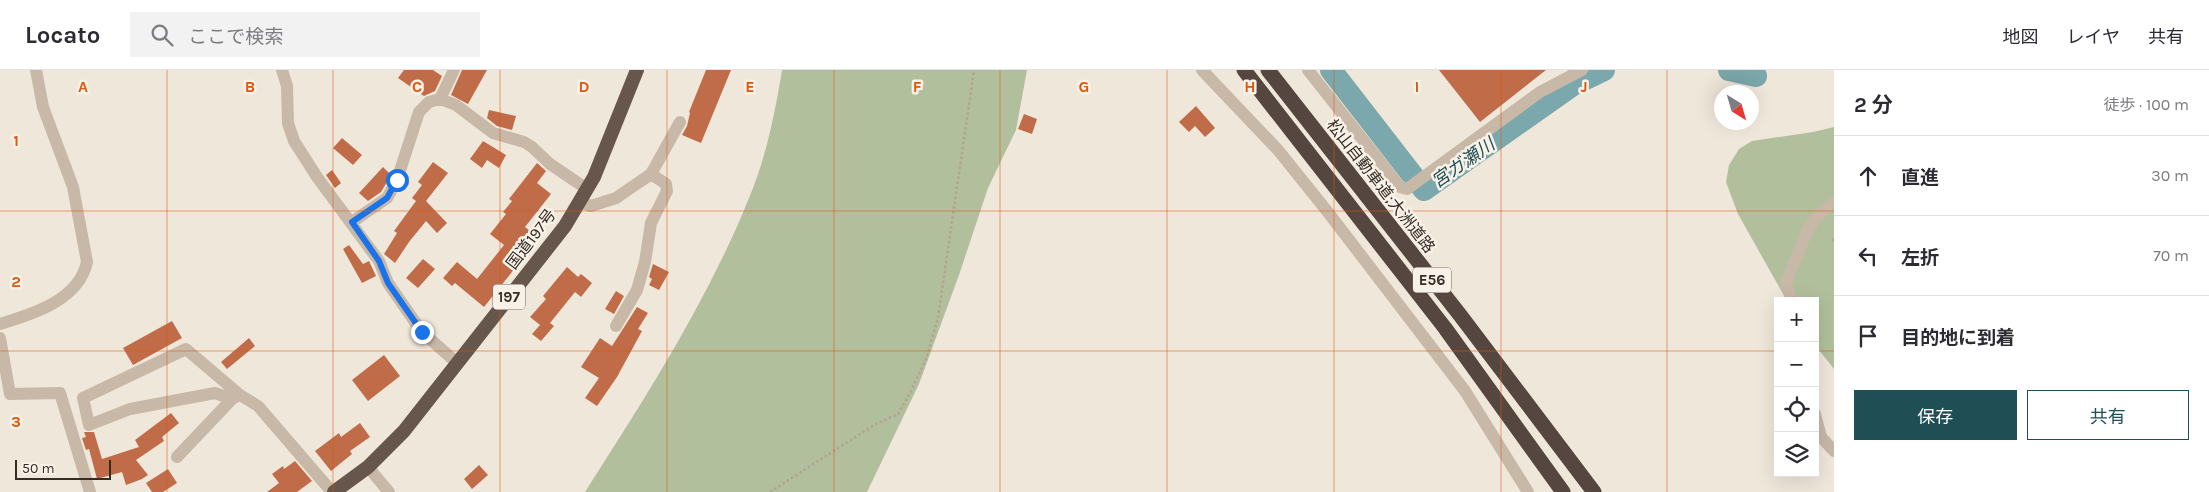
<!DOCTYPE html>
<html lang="ja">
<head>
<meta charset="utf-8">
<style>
  body { margin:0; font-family:Karla,"Noto Sans JP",sans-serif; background:#f2f2f3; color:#2b2b33 }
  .controls { position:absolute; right:15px; bottom:15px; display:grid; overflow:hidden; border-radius:0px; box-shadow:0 5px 20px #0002 }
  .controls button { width:45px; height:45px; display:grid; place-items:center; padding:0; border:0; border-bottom:1px solid #e1e1e2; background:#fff; color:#2b2b33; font:25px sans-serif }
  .compass { position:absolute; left:1714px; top:15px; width:45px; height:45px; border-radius:50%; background:#fff; box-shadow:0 5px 20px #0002; rotate:143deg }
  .scale { position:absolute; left:15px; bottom:12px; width:96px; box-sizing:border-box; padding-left:5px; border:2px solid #352c27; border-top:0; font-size:14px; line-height:18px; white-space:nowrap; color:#352c27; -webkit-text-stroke:4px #f8f1e7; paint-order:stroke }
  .stop { position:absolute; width:15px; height:15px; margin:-11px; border:4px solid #1a73e8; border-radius:50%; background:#fff }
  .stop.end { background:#1a73e8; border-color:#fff; box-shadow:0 1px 5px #0008 }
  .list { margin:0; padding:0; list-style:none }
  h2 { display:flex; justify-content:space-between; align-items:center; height:65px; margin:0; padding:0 20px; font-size:21px }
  h2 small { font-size:16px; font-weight:400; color:#7c7c81 }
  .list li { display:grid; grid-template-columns:32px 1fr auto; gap:15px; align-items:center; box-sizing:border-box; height:80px; padding:0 20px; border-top:1px solid #e1e1e2 }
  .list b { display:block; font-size:19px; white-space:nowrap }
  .list em { font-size:16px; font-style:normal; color:#7c7c81 }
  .actions { display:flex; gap:10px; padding:15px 20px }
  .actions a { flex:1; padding:11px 0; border:1px solid #1f4e54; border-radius:0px; text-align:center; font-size:18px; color:#1f4e54 }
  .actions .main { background:#1f4e54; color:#fff }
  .icon { flex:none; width:28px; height:28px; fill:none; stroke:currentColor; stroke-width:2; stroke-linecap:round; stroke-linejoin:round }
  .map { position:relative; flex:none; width:1834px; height:422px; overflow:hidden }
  header { display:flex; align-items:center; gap:30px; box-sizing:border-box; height:70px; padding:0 25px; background:#fff; border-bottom:1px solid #e1e1e2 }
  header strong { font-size:24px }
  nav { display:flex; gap:28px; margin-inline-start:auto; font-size:18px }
  .search { width:350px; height:45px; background:#f2f2f3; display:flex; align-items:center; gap:12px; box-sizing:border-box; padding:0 18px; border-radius:0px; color:#7c7c81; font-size:19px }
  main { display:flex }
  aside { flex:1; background:#fff }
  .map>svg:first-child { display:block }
</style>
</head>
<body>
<header>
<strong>Locato</strong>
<div class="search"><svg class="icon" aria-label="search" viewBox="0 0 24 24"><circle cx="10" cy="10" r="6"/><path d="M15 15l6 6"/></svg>ここで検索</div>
<nav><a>地図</a><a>レイヤ</a><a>共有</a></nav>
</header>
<main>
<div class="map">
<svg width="1834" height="422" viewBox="0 0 1834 422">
  <rect width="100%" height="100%" fill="#f0e7db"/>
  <path fill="#b1bf9c" d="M782,0H1027L1016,60L988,118L959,205L919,314L867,422H585C645,328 707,232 749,128C766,88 775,43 782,0Z
    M1834,57V299L1815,275V231H1787L1738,144L1726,112L1729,95L1739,79L1752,71L1813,62Z"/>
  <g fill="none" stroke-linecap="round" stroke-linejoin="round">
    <path stroke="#7ba8ac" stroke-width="22" d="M1331,0L1424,120L1573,15L1604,0
      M1729,0L1756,6"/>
  </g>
  <path fill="#c16c49" d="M404,0H433L442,6L435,21L424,26L398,8Z
    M462,0H487L468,34L451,25Z
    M706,0H731L701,73L682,65L687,56L690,43L689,42Z
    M1439,0H1546L1480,52Z
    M1196,36L1215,58L1205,67L1195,56L1189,62L1179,52Z
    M489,40L516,46L512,60L497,56L487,48Z
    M1024,44L1037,49L1032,64L1018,59Z
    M342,68L362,85L353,95L333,78Z
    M483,71L506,85L499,98L487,90L482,98L470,89Z
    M433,92L448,103L426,131L447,153L437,163L426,151L409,172L395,193L384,184L397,163L394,161L416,131L412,128L422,115L418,112Z
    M537,93L546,101L537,113L551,124L525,157L539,168L484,237L455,213L452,216L443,208L457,192L477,209L504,175L490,164L506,144L503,142L512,131L509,129Z
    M383,97L390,104V107L381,122L368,131L359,123Z
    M332,100L341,113L335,118L326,105Z
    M349,175L363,194L369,191L376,206L362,213L343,179Z
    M423,189L435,199L418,218L406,208Z
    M653,194L669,202L659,220L649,215L652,209L649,207Z
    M567,197L578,207L581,204L592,213L581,227L575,222L550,253L554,256L541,271L532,264L540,255L530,247L546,229L543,226Z
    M616,221L624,226L614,244L605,239Z
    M637,237L648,243L638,259L642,261L617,307L597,336L585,328L599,308L581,297L600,268L612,276Z
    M172,251L182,268L133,295L123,278Z
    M249,268L255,276L227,299L221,292Z
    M384,285L400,306L368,331L352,310Z
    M171,343L179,353L162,367L164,371L136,390L148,405L142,409L126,415L122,402L97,409L89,379L86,380L82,368L86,367L84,362H94L102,389L139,377L135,370Z
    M360,353L370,367L350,381L352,384L331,401L315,381L339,363L341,367Z
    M295,391L312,411L297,422H267L279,413L272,404L283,396L284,399Z
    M479,395L488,405L472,419L464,409Z
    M168,399L177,413L163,422H152L146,413Z"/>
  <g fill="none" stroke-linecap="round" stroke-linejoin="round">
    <path stroke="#b4a292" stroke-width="2.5" stroke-dasharray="2.5 2.5" stroke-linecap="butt" d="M1832,171L1834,168
      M770,422L874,355L898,344L911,321L926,289L938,248L974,0"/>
    <path stroke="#c8b8a7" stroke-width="12" d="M282,0L287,16L288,53L294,71L317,107L379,191L388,213L422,262L457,293
      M1202,0L1278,80L1327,141L1465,321L1528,422
      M1308,0L1400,117L1407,119L1540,22L1582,0
      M440,29L454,0
      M651,104L680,52
      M579,132L591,136L616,128L651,104L666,114L667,121L651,153L645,192L637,220L616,256
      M352,152L387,128L397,110L419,42L429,32L440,29L456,35L493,63L524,72L532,77L550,94L587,119
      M1792,231L1786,212L1809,157L1822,142L1834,133
      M0,254C33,244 79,230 87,192L73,117L43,37L36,0
      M0,268L10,324L60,323L90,422
      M232,329L215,323L130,339L89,355L83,328L186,279L240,325
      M1815,344L1821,367L1834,381
      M177,387L232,329L240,325L258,336L332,422
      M368,397L389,422"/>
    <path stroke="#66564c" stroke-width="14" d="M334,422L368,397L404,361L565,156L594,107L637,0"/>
    <path stroke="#55473f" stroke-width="15" d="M1244,0L1445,258L1563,422
      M1268,0L1460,245L1594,422"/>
  </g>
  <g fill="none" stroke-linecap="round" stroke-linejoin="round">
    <path stroke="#1a73e8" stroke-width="6" d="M397,110L387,128L352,152L379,191L388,213L422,262"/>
  </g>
  <path fill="none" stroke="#df570d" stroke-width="1" stroke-opacity="0.55" d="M167,0V422M333,0V422M500,0V422M667,0V422M834,0V422M1000,0V422M1167,0V422M1334,0V422M1501,0V422M1667,0V422M0,141H1834M0,281H1778M1815,281H1834"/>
  <g text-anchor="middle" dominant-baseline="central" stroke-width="5" stroke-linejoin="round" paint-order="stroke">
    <g fill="#f8f1e7" stroke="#706761" stroke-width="1">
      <rect x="1413" y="197.5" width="38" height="25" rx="4"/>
      <rect x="493" y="214.5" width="32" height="25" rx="4"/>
    </g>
    <g font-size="15" font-weight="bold" fill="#352c27">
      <text x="1432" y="210">E56</text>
      <text x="509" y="227">197</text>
    </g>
    <g font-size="16" fill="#352c27" stroke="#f8f1e7">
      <text transform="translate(1381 116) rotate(52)">松山自動車道;大洲道路</text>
      <text transform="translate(531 169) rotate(-53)">国道197号</text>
    </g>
    <g font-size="18" font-style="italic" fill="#1f4e54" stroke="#f8f1e7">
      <text transform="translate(1463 93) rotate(-35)">宮ガ瀬川</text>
    </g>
  </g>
  <g font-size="16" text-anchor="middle" font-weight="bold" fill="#df570d" stroke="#f8f1e7" stroke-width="5" stroke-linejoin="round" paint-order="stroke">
    <text x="83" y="22">A</text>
    <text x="250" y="22">B</text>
    <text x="417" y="22">C</text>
    <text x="584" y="22">D</text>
    <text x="750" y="22">E</text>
    <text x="917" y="22">F</text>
    <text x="1084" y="22">G</text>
    <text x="1250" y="22">H</text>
    <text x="1417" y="22">I</text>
    <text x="1584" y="22">J</text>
    <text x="16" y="76">1</text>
    <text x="16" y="217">2</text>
    <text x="16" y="357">3</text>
  </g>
</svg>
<div class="controls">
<button>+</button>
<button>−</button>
<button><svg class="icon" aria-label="locate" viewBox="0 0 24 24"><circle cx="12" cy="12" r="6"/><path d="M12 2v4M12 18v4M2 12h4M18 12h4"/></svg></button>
<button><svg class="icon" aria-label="layers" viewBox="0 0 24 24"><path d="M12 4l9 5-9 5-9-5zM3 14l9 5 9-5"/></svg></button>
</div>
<svg class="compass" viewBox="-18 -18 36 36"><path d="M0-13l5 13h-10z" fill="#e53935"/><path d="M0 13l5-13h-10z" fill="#7c7c81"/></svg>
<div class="scale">50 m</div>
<div class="stop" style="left:397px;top:110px"></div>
<div class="stop end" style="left:422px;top:262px"></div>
</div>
<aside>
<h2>2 分<small>徒歩 · 100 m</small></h2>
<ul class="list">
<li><svg class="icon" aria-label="ahead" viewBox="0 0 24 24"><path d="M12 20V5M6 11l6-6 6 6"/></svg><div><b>直進</b></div><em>30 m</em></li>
<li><svg class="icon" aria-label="left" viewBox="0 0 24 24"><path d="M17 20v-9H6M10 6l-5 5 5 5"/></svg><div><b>左折</b></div><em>70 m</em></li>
<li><svg class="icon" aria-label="arrive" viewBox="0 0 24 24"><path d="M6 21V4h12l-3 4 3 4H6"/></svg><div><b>目的地に到着</b></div></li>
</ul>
<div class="actions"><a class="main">保存</a><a>共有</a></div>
</aside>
</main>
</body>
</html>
